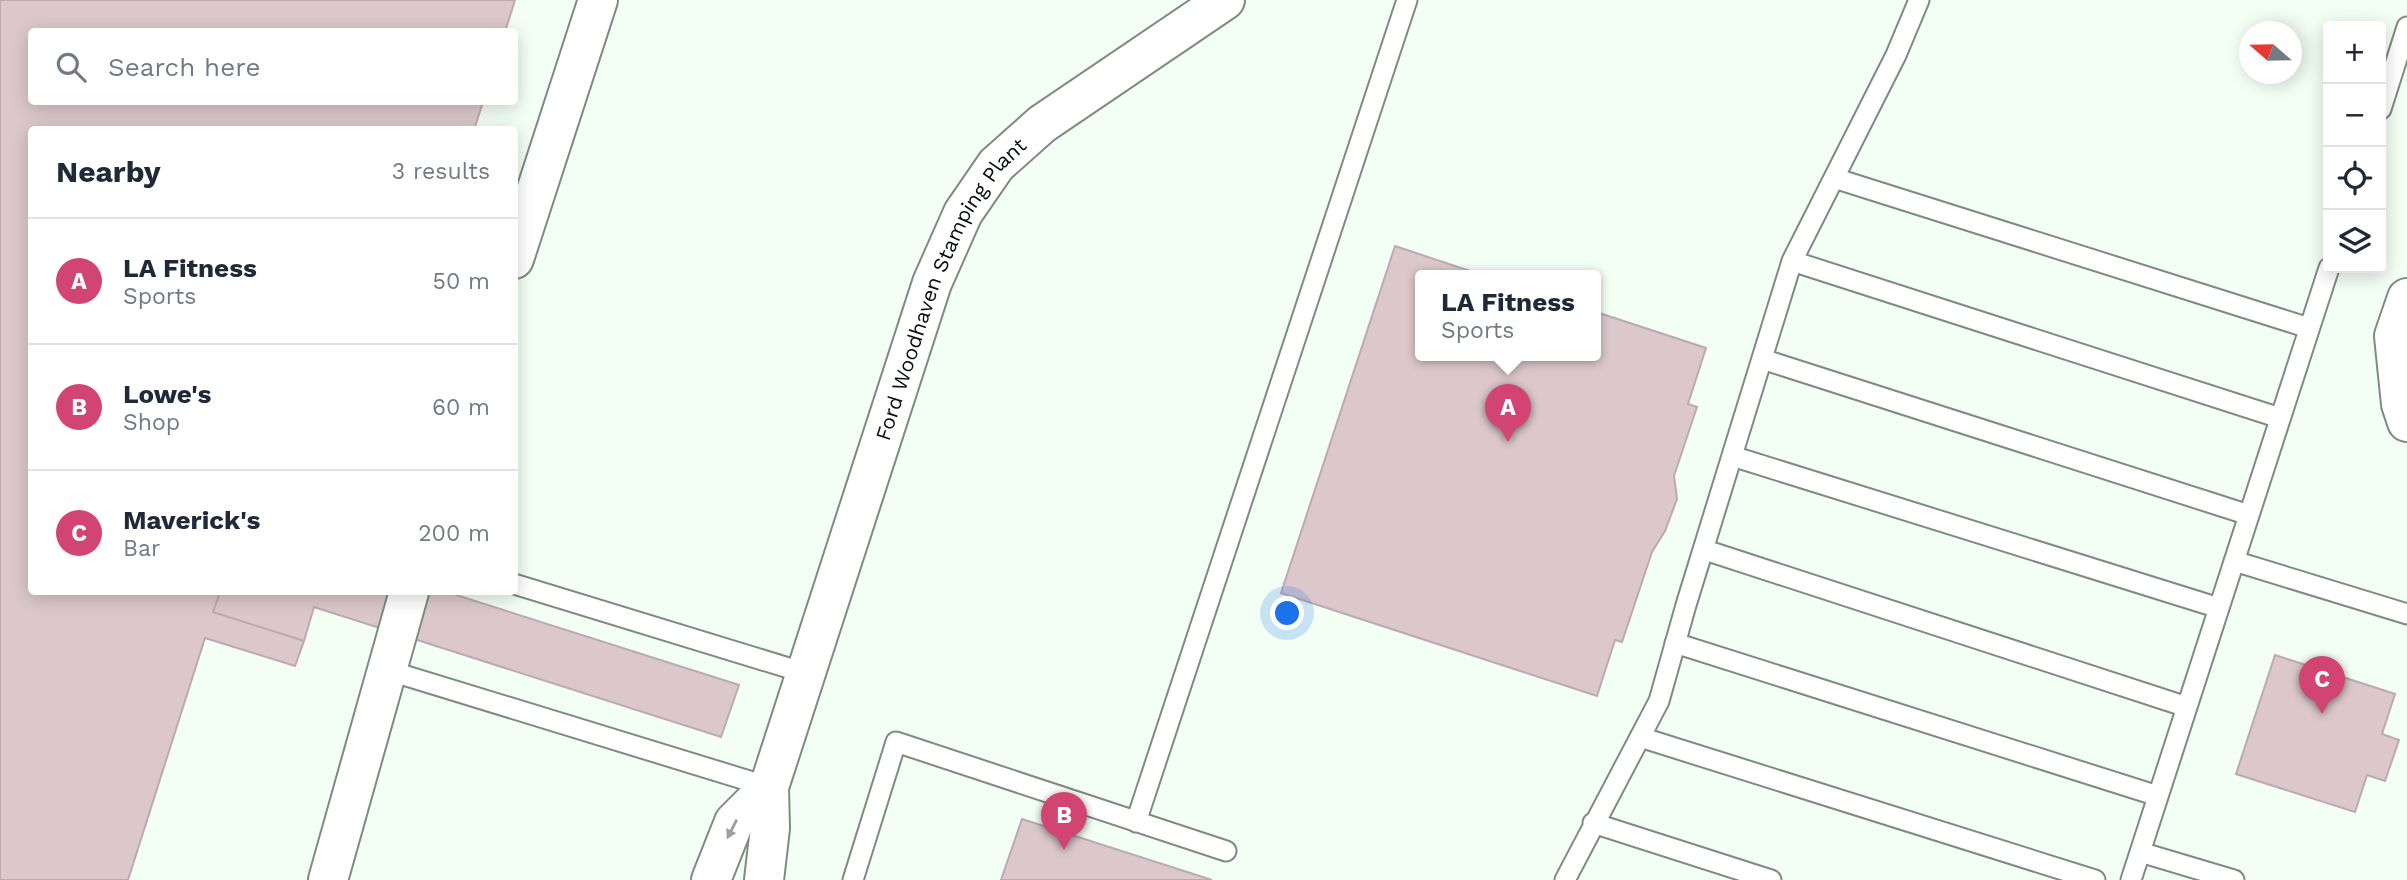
<!DOCTYPE html>
<html lang="en">
<head>
<meta charset="utf-8">
<style>
  body { margin:0; font-family:"Work Sans",sans-serif; background:#f2f2f3; color:#1f2937 }
  .controls { position:absolute; right:21px; top:21px; display:grid; overflow:hidden; border-radius:7px; box-shadow:0 4px 18px #0003 }
  .controls button { width:63px; height:63px; display:grid; place-items:center; padding:0; border:0; border-bottom:2px solid #e0e1e3; background:#fff; color:#1f2937; font:35px sans-serif }
  .compass { position:absolute; left:2239px; top:21px; width:63px; height:63px; border-radius:50%; background:#fff; box-shadow:0 4px 18px #0003; rotate:290deg }
  .you { position:absolute; left:1288px; top:614px; width:24px; height:24px; margin:-18px; border:5px solid #fff; border-radius:50%; background:#1a73e8; box-shadow:0 0 0 10px #1a73e833 }
  .badge { display:grid; place-items:center; width:46px; height:46px; border-radius:50%; background:#d14473; color:#fff; font-size:23px; font-weight:700 }
  .pin { position:absolute; translate:-50% -58px; filter:drop-shadow(0 2px 4px #0008) }
  .pin::after { content:''; position:absolute; top:37px; width:24px; height:21px; background:inherit; clip-path:polygon(0 0,100% 0,50% 100%) }
  .popup { position:absolute; left:1415px; top:270px; width:186px; height:91px; box-sizing:border-box; display:grid; place-content:center; border-radius:7px; background:#fff; filter:drop-shadow(0 2px 5px #0005); font-size:23px; white-space:nowrap; color:#747a83 }
  .popup b { font-size:26px; color:#1f2937 }
  .popup::after { content:''; position:absolute; left:50%; top:100%; margin-left:-14px; border:14px solid transparent; border-top-color:#fff }
  .list { margin:0; padding:0; list-style:none }
  h2 { display:flex; justify-content:space-between; align-items:center; height:91px; margin:0; padding:0 28px; font-size:30px }
  h2 small { font-size:23px; font-weight:400; color:#747a83 }
  .list li { display:grid; grid-template-columns:46px 1fr auto; gap:21px; align-items:center; box-sizing:border-box; height:126px; padding:0 28px; border-top:2px solid #e0e1e3 }
  .list b { display:block; font-size:26px; white-space:nowrap }
  .list p { margin:0; font-size:23px; white-space:nowrap; color:#747a83 }
  .list em { font-size:23px; font-style:normal; color:#747a83 }
  .icon { flex:none; width:38px; height:38px; fill:none; stroke:currentColor; stroke-width:2; stroke-linecap:round; stroke-linejoin:round }
  .map { position:relative; flex:none; width:2407px; height:880px; overflow:hidden }
  .search { position:absolute; background:#fff; box-shadow:0 4px 18px #0003; left:28px; top:28px; width:490px; height:77px; display:flex; align-items:center; gap:18px; box-sizing:border-box; padding:0 24px; border-radius:7px; color:#747a83; font-size:26px }
  .panel { position:absolute; background:#fff; box-shadow:0 4px 18px #0003; left:28px; top:126px; width:490px; height:469px; border-radius:7px }
  .map>svg:first-child { display:block }
</style>
</head>
<body>
<div class="map">
<svg width="2407" height="880" viewBox="0 0 2407 880">
  <rect width="100%" height="100%" fill="#f3fff5"/>
  <path fill="#dcc8cc" stroke="#bdaaae" stroke-width="2" d="M0,0H515L505,32H32V102H483L474,130H32V592H220L213,612L304,641L295,666L205,638L128,880H0Z
    M1395,246L1485,276H1420V356H1596V312L1706,348L1688,404L1697,407L1674,476L1677,499L1665,531L1652,552L1622,642L1615,640L1597,696L1281,593Z
    M220,592H447L739,685L721,737L314,607L304,641L213,612Z
    M2275,655L2395,694L2382,734L2399,740L2385,781L2367,775L2355,812L2236,774Z
    M1022,819L1212,880H1001Z"/>
  <g fill="none" stroke-linecap="round" stroke-linejoin="round">
    <defs>
      <path id="service" d="M2381,109L2407,27
        M1834,178L2309,328
        M1792,261L2280,418
        M1762,359L2249,515
        M1732,456L2219,608
        M1705,550L2187,707
        M2234,561L2407,614
        M514,584L805,673
        M1675,643L2158,796
        M387,670L769,787
        M1640,737L2095,880
        M1136,822L1407,0
        M1593,823L1771,880
        M2140,852L2234,880
        M853,880L896,742L1226,851
        M1565,880L1659,701L1686,605L1792,261L1896,55L1919,0
        M2131,880L2329,268"/>
      <g id="minor">
        <path d="M514,259L598,0"/>
        <path d="M2407,298L2394,336L2401,404L2407,422"/>
        <path d="M328,880L409,592"/>
        <path d="M711,880L734,822L769,787"/>
        <path id="s1" d="M764,880L770,828L769,787L932,283L963,213L996,165L1042,124L1225,0"/>
      </g>
    </defs>
    <use href="#service" stroke="#7e8c80" stroke-width="23"/>
    <use href="#minor" stroke="#7e8c80" stroke-width="42"/>
    <use href="#service" stroke="#fff" stroke-width="19"/>
    <use href="#minor" stroke="#fff" stroke-width="38"/>
  </g>
  <defs><path id="oneway-solid" d="M-6-.8H1V-3.2L6.5 0L1 3.2V.8H-6Z" transform="scale(1.75)"/></defs>
  <use fill="#9d9f9d" href="#oneway-solid" transform="translate(732 829) rotate(117)"/>
  <g text-anchor="middle" dominant-baseline="central" stroke-width="6" stroke-linejoin="round" paint-order="stroke">
    <g font-size="21" fill="#090e0a" stroke="#fff">
      <text stroke="none"><textPath href="#s1" startOffset="626">Ford Woodhaven Stamping Plant</textPath></text>
    </g>
  </g>
</svg>
<div class="controls">
<button>+</button>
<button>−</button>
<button><svg class="icon" aria-label="locate" viewBox="0 0 24 24"><circle cx="12" cy="12" r="6"/><path d="M12 2v4M12 18v4M2 12h4M18 12h4"/></svg></button>
<button><svg class="icon" aria-label="layers" viewBox="0 0 24 24"><path d="M12 4l9 5-9 5-9-5zM3 14l9 5 9-5"/></svg></button>
</div>
<svg class="compass" viewBox="-18 -18 36 36"><path d="M0-13l5 13h-10z" fill="#e53935"/><path d="M0 13l5-13h-10z" fill="#747a83"/></svg>
<div class="you"></div>
<div class="pin badge" style="left:1508px;top:442px">A</div>
<div class="popup"><b>LA Fitness</b>Sports</div>
<div class="pin badge" style="left:1064px;top:850px">B</div>
<div class="pin badge" style="left:2322px;top:714px">C</div>
<div class="search"><svg class="icon" aria-label="search" viewBox="0 0 24 24"><circle cx="10" cy="10" r="6"/><path d="M15 15l6 6"/></svg>Search here</div>
<section class="panel">
<h2>Nearby<small>3 results</small></h2>
<ul class="list">
<li><span class="badge">A</span><div><b>LA Fitness</b><p>Sports</p></div><em>50 m</em></li>
<li><span class="badge">B</span><div><b>Lowe's</b><p>Shop</p></div><em>60 m</em></li>
<li><span class="badge">C</span><div><b>Maverick's</b><p>Bar</p></div><em>200 m</em></li>
</ul>
</section>
</div>
</body>
</html>
